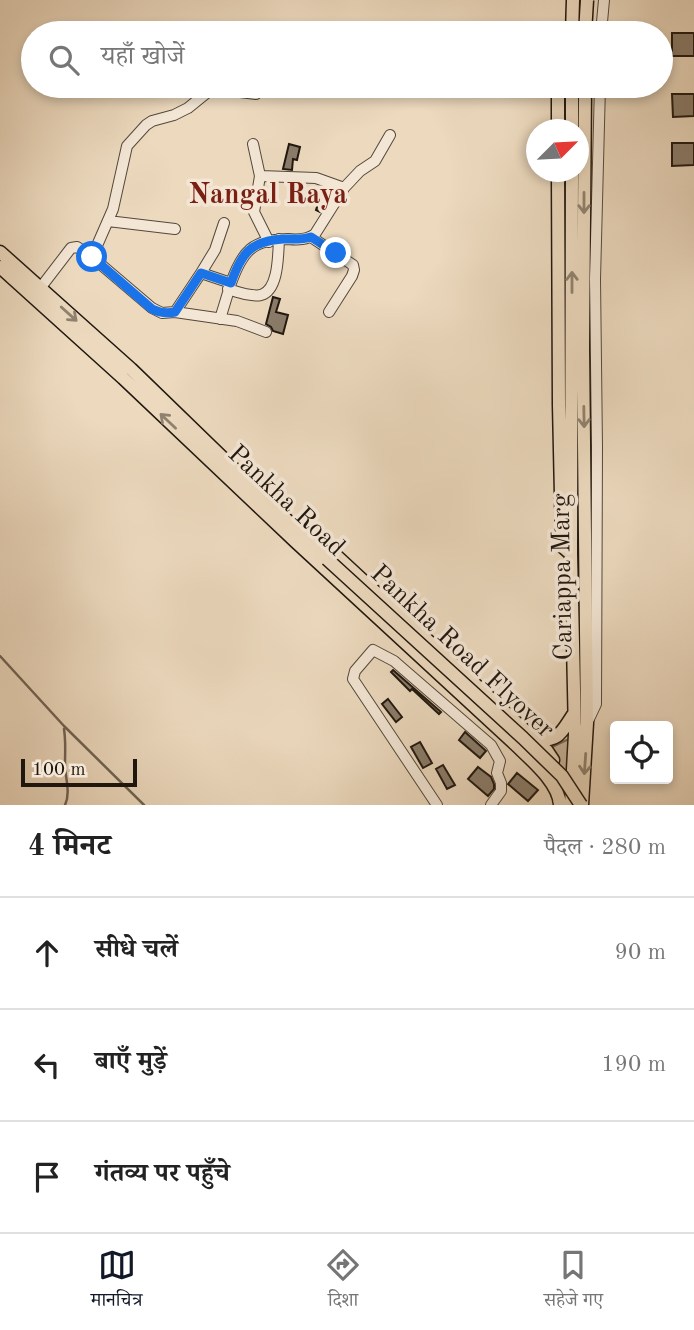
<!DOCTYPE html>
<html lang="hi">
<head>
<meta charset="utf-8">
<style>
  body { margin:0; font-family:"Old Standard TT","Noto Serif Devanagari",serif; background:#f6f6f6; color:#222 }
  .controls { position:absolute; right:21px; bottom:21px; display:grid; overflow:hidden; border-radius:7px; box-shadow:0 4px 10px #0003 }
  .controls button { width:63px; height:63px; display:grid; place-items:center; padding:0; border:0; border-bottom:2px solid #e0e0e0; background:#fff; color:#222; font:35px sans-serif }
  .compass { position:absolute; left:526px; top:119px; width:63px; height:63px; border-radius:50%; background:#fff; box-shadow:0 4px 10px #0003; rotate:66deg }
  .scale { position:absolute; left:21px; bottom:18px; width:116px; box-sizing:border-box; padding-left:7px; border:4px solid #20170f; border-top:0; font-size:19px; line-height:24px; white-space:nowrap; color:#20170f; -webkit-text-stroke:5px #f3e6d5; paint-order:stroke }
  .stop { position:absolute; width:21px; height:21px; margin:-16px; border:5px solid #1a73e8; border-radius:50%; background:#fff }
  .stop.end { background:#1a73e8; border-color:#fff; box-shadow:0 2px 7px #0008 }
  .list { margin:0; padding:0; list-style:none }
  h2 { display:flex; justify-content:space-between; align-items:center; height:91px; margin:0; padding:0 28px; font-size:30px }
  h2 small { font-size:23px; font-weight:400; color:#767676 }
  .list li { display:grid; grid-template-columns:46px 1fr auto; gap:21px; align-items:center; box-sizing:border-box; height:112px; padding:0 28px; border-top:2px solid #e0e0e0 }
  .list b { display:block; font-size:26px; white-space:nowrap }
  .list em { font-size:23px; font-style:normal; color:#767676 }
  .icon { flex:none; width:38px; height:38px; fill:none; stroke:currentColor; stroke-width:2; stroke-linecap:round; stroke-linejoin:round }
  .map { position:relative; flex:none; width:694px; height:805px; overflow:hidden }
  .search { position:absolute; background:#fff; box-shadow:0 4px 10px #0003; left:21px; right:21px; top:21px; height:77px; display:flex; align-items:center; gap:18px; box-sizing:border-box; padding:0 24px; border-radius:38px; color:#767676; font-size:26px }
  .sheet { height:427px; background:#fff }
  nav { display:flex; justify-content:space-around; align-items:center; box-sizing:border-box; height:98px; border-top:2px solid #e0e0e0; background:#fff; font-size:19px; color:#767676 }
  nav a { display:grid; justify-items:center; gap:4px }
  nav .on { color:#111827 }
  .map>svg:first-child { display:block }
</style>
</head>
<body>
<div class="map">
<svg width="694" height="805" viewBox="0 0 694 805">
  <rect width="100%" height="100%" fill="#ecd9be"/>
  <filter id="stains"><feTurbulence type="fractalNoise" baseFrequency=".00286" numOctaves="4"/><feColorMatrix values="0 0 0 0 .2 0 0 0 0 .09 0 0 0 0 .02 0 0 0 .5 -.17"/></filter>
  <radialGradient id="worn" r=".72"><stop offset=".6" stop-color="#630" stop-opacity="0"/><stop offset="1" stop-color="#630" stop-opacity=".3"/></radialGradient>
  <path fill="#c9b8a0" stroke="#746858" stroke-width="2" d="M571,738L567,805L548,772L550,748Z"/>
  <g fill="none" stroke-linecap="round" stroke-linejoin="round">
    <path stroke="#716454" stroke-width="2.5" d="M0,656L64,726L144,805
      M64,729C66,742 65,751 65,764C65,778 71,792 65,805"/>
  </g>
  <path fill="#8a7c6a" stroke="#20170f" stroke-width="2" d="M672,33H694V56H672Z
    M672,94H694V116L673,117Z
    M672,143H694V165L672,166Z
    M289,144L300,147L297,160L293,159L292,170L283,169Z
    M202,181L209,183L206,198L198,196Z
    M323,189L333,192L320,212L316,210Z
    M273,297L280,299L276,312L288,315L283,334L273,331L271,327L266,324Z
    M393,670L441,712L439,714L412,689L410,691L391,672Z
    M388,699L402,717L396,722L382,704Z
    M465,732L485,750L486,751L480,758L459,740Z
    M420,742L432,763L423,768L411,747Z
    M443,765L455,785L447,789L436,769Z
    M478,767L491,777L494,784V789L488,796L468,779Z
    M517,773L538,790L528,801L508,784Z"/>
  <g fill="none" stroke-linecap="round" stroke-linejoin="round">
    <defs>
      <path id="minor" d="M601,33L604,0
        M253,144L260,176L254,212L269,242
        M260,176L316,178L344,188
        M108,221L175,229
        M311,237L353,265L354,270L352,276L329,312
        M92,257L152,308L162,313L175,312L201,273L231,283C242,252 252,239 288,239C298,240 307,240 315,234L344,188L360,171L375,161L390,135
        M201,273L215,250L224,223
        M228,289C238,292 251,297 261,295C279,290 278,254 279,239
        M38,291L71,248L77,247L92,257L113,209L127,146L146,125L152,121L174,115L188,108L209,91L216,89L256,94
        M175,312L237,321L266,332
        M220,319L231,283
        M588,721L596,704L597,447L595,279L600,86
        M437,805L353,679L355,671L373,650L394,661L491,745L500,761L497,773L501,783V791L491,805"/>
      <path id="major" d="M563,33C574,27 588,30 601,32
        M558,130V86
        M572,130V86
        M558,172L559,405L562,541L563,547L571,554
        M0,252L131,369L327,559
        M0,267L123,378L296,542L515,744C530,759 559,782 560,805
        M321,546L331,551L547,751L553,760L550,768L547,769
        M536,740C559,741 561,733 573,715
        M571,805L575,734L571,554L572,172
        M582,805L587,723L583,349L585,86"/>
    </defs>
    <use href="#minor" stroke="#53483b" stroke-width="12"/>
    <use href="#major" stroke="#20170f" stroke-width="15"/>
    <use href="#minor" stroke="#f3e6d5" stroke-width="10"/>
    <use href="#major" stroke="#ecd9be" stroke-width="12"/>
    <defs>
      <path id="major-bridge" d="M572,33L573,0
        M585,33L587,0
        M327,559L523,738L562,776L581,805"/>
    </defs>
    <use href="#major-bridge" stroke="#20170f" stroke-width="15" stroke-linecap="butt"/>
    <use href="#major-bridge" stroke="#ecd9be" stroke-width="12"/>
  </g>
  <defs><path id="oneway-shaft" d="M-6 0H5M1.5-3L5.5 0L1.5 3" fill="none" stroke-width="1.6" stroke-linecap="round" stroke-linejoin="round" transform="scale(1.75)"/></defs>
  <g stroke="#90826f">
    <use href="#oneway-shaft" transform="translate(584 203) rotate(90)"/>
    <use href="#oneway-shaft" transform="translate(572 282) rotate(-90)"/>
    <use href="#oneway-shaft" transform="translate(69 314) rotate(42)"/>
    <use href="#oneway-shaft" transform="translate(584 417) rotate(89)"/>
    <use href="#oneway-shaft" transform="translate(168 421) rotate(-137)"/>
    <use href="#oneway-shaft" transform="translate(585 764) rotate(94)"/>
  </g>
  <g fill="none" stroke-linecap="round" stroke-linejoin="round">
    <path stroke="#1a73e8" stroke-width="9" d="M92,257L152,309C160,313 166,314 175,312L201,273L231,283C241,254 250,241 283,239C293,239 302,240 311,237L336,253"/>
  </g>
  <g text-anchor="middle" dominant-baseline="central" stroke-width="7" stroke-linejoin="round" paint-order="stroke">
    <g font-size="26" fill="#20170f" stroke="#f3e6d5">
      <text transform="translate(286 501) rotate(43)">Pankha Road</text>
      <text transform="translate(563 577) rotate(-91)">Cariappa Marg</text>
      <text transform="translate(462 652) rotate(43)">Pankha Road Flyover</text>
    </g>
    <g font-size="28" font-weight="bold" fill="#7a1f14" stroke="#f3e6d5">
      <text x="268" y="196">Nangal Raya</text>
    </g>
  </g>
  <rect width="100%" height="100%" filter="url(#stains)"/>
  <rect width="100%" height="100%" fill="url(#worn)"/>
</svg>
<div class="controls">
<button><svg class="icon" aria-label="locate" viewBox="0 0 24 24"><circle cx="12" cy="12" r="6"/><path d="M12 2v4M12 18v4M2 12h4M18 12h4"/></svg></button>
</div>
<svg class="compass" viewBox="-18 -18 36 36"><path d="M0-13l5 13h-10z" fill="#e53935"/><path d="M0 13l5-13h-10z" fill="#767676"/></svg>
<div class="scale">100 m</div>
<div class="stop" style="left:92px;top:257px"></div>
<div class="stop end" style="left:336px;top:253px"></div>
<div class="search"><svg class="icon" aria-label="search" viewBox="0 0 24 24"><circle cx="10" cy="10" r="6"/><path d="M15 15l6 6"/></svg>यहाँ खोजें</div>
</div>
<section class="sheet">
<h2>4 मिनट<small>पैदल · 280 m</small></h2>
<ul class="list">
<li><svg class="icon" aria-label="ahead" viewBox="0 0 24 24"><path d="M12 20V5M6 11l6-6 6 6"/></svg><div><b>सीधे चलें</b></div><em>90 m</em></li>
<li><svg class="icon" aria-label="left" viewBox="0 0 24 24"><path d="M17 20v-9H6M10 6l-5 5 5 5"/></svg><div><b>बाएँ मुड़ें</b></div><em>190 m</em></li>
<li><svg class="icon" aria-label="arrive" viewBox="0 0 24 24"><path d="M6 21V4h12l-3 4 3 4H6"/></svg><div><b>गंतव्य पर पहुँचे</b></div></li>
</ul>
</section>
<nav>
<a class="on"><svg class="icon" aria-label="map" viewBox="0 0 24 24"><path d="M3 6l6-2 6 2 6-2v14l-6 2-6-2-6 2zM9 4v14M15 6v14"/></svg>मानचित्र</a>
<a><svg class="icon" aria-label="directions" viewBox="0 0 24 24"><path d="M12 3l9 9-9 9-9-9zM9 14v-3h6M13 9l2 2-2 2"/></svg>दिशा</a>
<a><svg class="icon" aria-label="saved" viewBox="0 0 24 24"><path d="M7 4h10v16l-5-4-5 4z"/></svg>सहेजे गए</a>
</nav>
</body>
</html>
